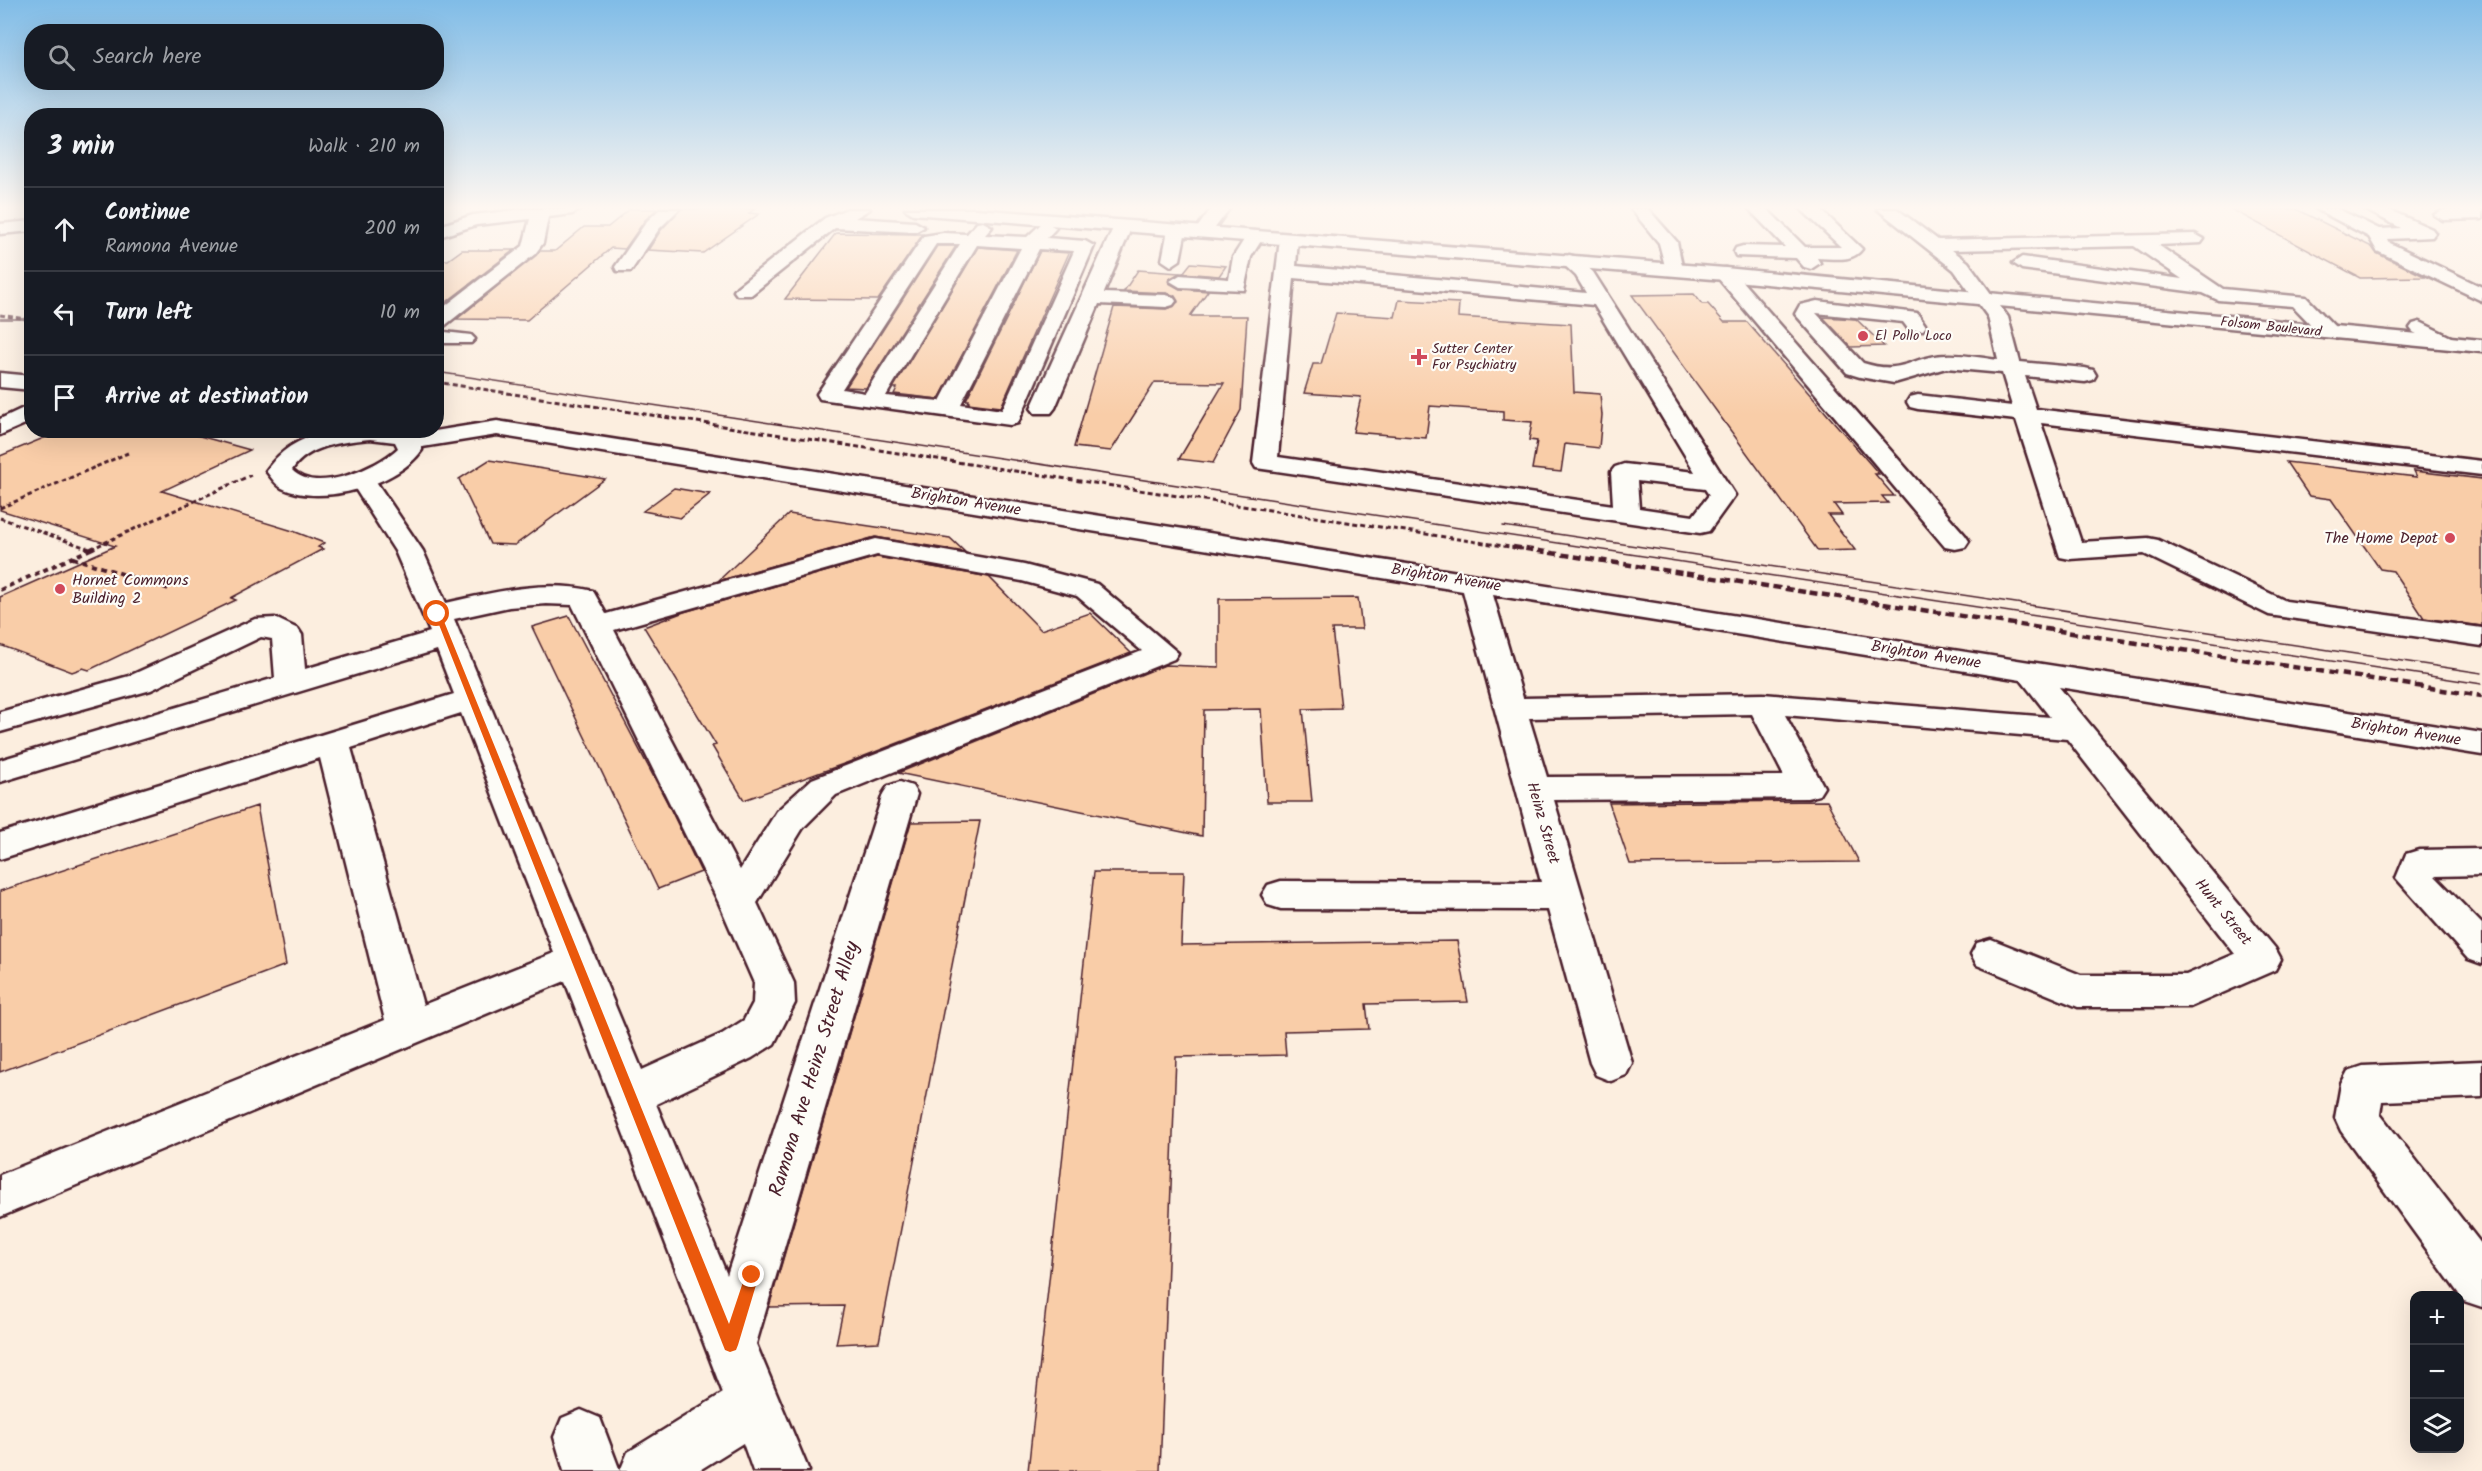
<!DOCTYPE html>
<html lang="en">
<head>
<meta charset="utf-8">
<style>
  body { margin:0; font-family:Kalam,sans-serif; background:#20242c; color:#f1f3f6 }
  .controls { position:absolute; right:18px; bottom:18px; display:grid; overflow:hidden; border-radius:12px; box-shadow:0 6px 24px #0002 }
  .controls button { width:54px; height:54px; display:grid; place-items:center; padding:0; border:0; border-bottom:2px solid #363941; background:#171b24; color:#f1f3f6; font:30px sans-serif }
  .stop { position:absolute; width:18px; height:18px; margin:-14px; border:4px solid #ea580c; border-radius:50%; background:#fff }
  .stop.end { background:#ea580c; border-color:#fff; box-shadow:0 2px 6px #0008 }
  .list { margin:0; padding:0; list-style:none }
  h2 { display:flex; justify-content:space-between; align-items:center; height:78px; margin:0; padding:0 24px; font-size:26px }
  h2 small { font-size:20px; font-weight:400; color:#9ea1a6 }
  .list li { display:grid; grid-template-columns:39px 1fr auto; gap:18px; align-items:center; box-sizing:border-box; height:84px; padding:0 24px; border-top:2px solid #363941 }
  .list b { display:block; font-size:22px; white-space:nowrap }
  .list p { margin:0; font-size:20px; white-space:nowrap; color:#9ea1a6 }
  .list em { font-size:20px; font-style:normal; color:#9ea1a6 }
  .icon { flex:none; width:33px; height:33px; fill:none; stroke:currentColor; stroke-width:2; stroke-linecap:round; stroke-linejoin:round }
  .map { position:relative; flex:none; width:2482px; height:1471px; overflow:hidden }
  .search { position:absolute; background:#171b24; box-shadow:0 6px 24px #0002; left:24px; top:24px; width:420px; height:66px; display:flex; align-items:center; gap:15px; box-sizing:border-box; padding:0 21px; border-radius:24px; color:#9ea1a6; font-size:22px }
  .panel { position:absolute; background:#171b24; box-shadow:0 6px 24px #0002; left:24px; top:108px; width:420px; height:330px; border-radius:24px }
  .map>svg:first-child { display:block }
</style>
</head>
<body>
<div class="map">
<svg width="2482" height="1471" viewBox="0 0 2482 1471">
  <rect width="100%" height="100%" fill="#fceedf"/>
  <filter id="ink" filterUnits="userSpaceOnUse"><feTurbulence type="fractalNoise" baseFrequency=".0167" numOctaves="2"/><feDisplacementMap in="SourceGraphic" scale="12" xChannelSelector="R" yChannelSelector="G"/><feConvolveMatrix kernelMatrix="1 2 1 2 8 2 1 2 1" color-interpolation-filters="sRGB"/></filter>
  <g filter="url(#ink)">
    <path fill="#f9cda8" stroke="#4a1f2b" stroke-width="1.5" d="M630,209H657L645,220L625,249L611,248L527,320L457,319L540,251H555L584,227H608Z
      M681,209H755L749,213L759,214L703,253L648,250L661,230Z
      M2231,209H2296L2372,247L2376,253L2426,277L2360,278Z
      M836,233L915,234H923L878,300L785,299Z
      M937,246H956L866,388L846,387Z
      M978,247L1017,250L939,399L894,394L897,388H893Z
      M462,250H514L436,310V260H448Z
      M1040,251L1069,253L1001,407L968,403L969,400H966Z
      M1191,263L1226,266L1219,276L1183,273Z
      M1138,270L1180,273L1169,279V283L1180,289L1208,291L1190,316H1247L1241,410L1213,463L1179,459L1224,383L1155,382L1111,451L1074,447L1114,307L1166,309L1178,302L1175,296L1167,293L1124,291Z
      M1694,294L1702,304H1708L1724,322H1747L1879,474H1875L1894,496H1882L1888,503L1834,504L1842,515H1828L1855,550L1818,551L1632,295Z
      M1399,300L1459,303L1458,317L1571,324L1574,392L1600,394L1602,415L1599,448L1565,444L1561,472L1532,469L1537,441L1529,440L1532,422L1503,420V411L1430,406L1426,438L1353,432L1361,397L1304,393L1313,364H1321L1336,313L1395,317Z
      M1823,317L1856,319L1884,346L1851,347Z
      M63,430H178L250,450L162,491L293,531L324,543L318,547L323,549L231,598L236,600L89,670L83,668L72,672L0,645V597L115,546L0,510V456Z
      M489,460L605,479L515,545L490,544L459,479Z
      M2286,462L2417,477L2414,471L2482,479V626L2424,618L2393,571L2380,569L2331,499L2309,496Z
      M674,488L710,494L680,518L643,511Z
      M789,514L950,538L965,552L875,537L718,581Z
      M877,557L989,577L1041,630L1090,613L1131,653L849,762L744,800L712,746L716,745L644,627L684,612Z
      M1358,598L1362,629H1332L1341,708L1303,709L1312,802H1267L1261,709L1204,710L1202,836L898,773L1165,665L1219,667V599Z
      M569,616L667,802L701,872L658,889L532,627Z
      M1827,801L1859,862L1630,864L1609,803Z
      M257,806L286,965L0,1072V891Z
      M980,821L879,1342L836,1344L844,1306L769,1307L911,822Z
      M1094,872H1184L1181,945L1457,941L1468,1002L1366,1004L1369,1029L1284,1031L1286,1055L1176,1057L1160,1471H1028Z"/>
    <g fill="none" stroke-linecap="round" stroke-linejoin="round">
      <defs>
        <path id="minor" d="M526,209H581L572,214L548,217L543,243L535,254L443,327L436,329V313L523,246L530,219L476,225L436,238V227L473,215Z
          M660,209H679L659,229L631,271H617L615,267L647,221Z
          M847,209H870L855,218L915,222L924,227L915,232L835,228L751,295H737L734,291L737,287L825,218Z
          M1211,209H1229L1209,236H1197L1194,232Z
          M1631,209H1648L1677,242L1683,270L1681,274H1667L1659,243Z
          M1749,209H1767L1805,247H1841L1801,209H1820L1862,249C1852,263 1833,258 1817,258L1820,263L1811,269L1804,267L1796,258L1736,256L1734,252L1736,248L1743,246L1785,247Z
          M1877,209H1897L1938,240L2195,234L2204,239L2201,243L2158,245L2223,289L2306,297L2337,329L2340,333L2337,337H2323L2293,306L2218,300L2203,293L2022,269L2013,263L2022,257L2182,279L2134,246L1952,250L1968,262L2008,317L2020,362L2085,368L2093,370L2096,375L2093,380L2085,382L2025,376L2036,409L2482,461V475L2041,423L2081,542L2148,538L2158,540L2286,601L2482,628V646L2269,615L2144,554L2070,559L2060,557L2016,420L1918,409L1910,407L1907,402L1910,397L1918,395L2012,406L2002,373L1946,368L1894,383L1860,377L1847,373L1795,314L1800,305L1817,301L1917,313L1926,326L1923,330H1909L1903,322L1816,313L1863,363C1904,376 1911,356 1946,355C1963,354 1981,358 1998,360L1988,317L1954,270Z
          M2316,209H2338L2379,229L2401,228L2364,209H2387L2432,229L2435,233L2432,237L2388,239L2390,243L2482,287V301L2377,251L2369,237Z
          M2482,209V219L2443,220L2434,215L2443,210Z
          M1123,221L1132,226L1104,293L1166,295L1173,297L1176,301L1173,305L1166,307L1099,304L1055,408L1051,413H1035L1031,408L1114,226Z
          M983,222L992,227L985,235L1027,237L1041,224L1047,223L1056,228L1047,238L1085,241L1094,246L1018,423L1010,425L820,399L817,394L924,236L943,233L967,234L977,223ZM936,244H960L865,393L842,389ZM977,245L1021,248L940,401L886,396ZM1039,249L1074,251L1002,410L961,404Z
          M1177,225L1186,230L1180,260L1171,266L1162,260L1168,230Z
          M1255,231L1264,236L1251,257L1244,290L1180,287L1170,281L1180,275L1229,279L1233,257L1249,232Z
          M1289,234L1298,239L1296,266L1586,293L1576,276L1560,261L1569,255L1576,257L1593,272L1735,495L1709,531L1700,533L1256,468L1253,463L1280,239ZM1294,278L1594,305L1695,472L1624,464L1615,467L1611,472L1613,505L1278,457ZM1637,481L1705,489L1709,495L1693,516L1639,508Z
          M1725,268L1732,270L1965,535L1969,541L1965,547L1955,549L1945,547L1718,278L1715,274L1718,270Z
          M2420,322L2455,339L2459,343L2455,347H2441L2413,332L2410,328L2413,324Z
          M436,331L471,335L475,339L471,343H436Z
          M32,404V421L0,435V419Z
          M497,421L2482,733V755L2059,687L2275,948L2281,959L2275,970L2190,1007H2078L1977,965L1971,954L1977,943L1991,939L2081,975H2186L2235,954L2067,739L1785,715L1824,787L1819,795L1807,798L1554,800L1632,1063L1626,1075L1611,1081L1596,1075L1590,1063L1548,910L1281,909L1268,905L1262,895L1268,885L1281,881L1541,882L1463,591L497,435L410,449L401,447L398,442L401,437L410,435ZM1493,595L2021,680L2050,717L1763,694L1523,698ZM1752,714L1784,776L1547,777L1529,718Z
          M362,471L371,474L423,551L446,603C494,592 545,579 593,591L606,614L876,539L1024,565L1097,584L1178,653L1174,659L836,795L803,828L757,903L794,983L795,1003L780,1032L774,1044L752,1058L656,1104L727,1275L883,794L888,786L900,782L912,786L917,794L756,1344L809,1471H753L743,1443L698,1471H564L554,1437L562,1418L581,1410L600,1418L620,1471L628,1452L723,1393L565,981L0,1217V1175L385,1020L320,758L0,859V833L454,694L437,650L0,782V760L275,678L272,639L261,637L151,690L0,732V712L129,676L255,619L275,618L298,629L302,635L305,669L430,632L395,551L349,479L353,474ZM877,555L1022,581L1077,596L1142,651L812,779L777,811L740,870L614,630ZM546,604L572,605L719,903L754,983L753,1003L744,1020L722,1034L642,1070L454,619L509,607ZM461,713L554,953L423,1005L351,748Z
          M2482,849V875L2435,876L2482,924V964L2468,959L2396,878L2406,854L2419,850Z
          M2482,1061V1097L2382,1101L2380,1114L2482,1245V1307L2464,1301L2341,1131L2335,1118L2341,1084L2348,1071L2363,1066Z"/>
        <path id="major" d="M905,209H976L1725,268L2482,340V352L1725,280L913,214Z
          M0,373L32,376V390L0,387Z
          M331,430H409L422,442V450C398,485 321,507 282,488C276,485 271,477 266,471C283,446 302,438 331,430ZM370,439L395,442L398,448C377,468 315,495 292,470C308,445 343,442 370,439Z"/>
        <path id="highway" d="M32,221V231L0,234V224Z"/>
      </defs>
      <use href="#minor" stroke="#4a1f2b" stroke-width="5"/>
      <use href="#major" stroke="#4a1f2b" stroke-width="5"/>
      <use href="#highway" stroke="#4a1f2b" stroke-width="5"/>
      <path stroke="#4a1f2b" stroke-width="3" stroke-dasharray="4.5 3" stroke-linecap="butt" d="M0,508L128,453
        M0,518L90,549
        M91,549L251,475"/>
      <path stroke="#4a1f2b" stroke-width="4" stroke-dasharray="5 4.5" stroke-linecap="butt" d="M91,549L95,547
        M73,558L172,590
        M0,590L91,549L86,547"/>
      <use href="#minor" fill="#fdfcf7" fill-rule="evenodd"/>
      <use href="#major" fill="#fdfcf7" fill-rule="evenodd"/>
      <use href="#highway" fill="#fdfcf7" fill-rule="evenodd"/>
      <path stroke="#4a1f2b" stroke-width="1.5" d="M0,319H32
        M436,372L2482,684
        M1503,526L2482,673"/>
      <path stroke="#4a1f2b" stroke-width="3" stroke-dasharray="5 3" stroke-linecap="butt" d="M0,315L32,320
        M436,382L1523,549"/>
      <path stroke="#4a1f2b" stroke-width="4.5" stroke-dasharray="8 4.5" stroke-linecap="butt" d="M1513,547L2482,696"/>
    </g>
  </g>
  <linearGradient id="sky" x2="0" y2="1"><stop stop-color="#80bce7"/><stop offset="0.5" stop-color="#fef7f1"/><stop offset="1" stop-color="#fef7f1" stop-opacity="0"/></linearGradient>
  <rect width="2482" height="415" fill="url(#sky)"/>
  <path fill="#ea580c" d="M434,612L441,614L729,1324L747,1270H757L759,1275L738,1345L736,1350L730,1352L725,1350L723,1345Z"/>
  <g fill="#d1495b" stroke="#fdfcf7" stroke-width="2">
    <circle cx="1863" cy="336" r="6"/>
    <path d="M1416 348h6v6h6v6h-6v6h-6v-6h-6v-6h6z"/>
    <circle cx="2450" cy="538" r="6"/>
    <circle cx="60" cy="589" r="6"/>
  </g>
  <g text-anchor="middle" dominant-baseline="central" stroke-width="4.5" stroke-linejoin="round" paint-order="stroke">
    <g font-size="14" fill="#4a1f2b" stroke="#fdfcf7">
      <text transform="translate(2271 327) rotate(6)">Folsom Boulevard</text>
    </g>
    <g font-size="14" fill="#4a1f2b" stroke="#fdfcf7" text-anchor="start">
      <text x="1875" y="336">El Pollo Loco</text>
      <text x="1432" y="349">Sutter Center<tspan x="1432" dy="16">For Psychiatry</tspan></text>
    </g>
    <g font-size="16" fill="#4a1f2b" stroke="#fdfcf7">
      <text transform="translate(966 502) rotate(9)">Brighton Avenue</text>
      <text transform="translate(1446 578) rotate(9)">Brighton Avenue</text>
      <text transform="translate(1926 655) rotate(9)">Brighton Avenue</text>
      <text transform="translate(2406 732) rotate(9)">Brighton Avenue</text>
      <text transform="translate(1543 823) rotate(74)">Heinz Street</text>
      <text transform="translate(2223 912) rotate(51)">Hunt Street</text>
    </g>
    <g font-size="16" fill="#4a1f2b" stroke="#fdfcf7" text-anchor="end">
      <text x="2438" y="538">The Home Depot</text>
      <text x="72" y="580" text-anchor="start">Hornet Commons<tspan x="72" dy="18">Building 2</tspan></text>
    </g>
    <g font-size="20" fill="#4a1f2b" stroke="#fdfcf7">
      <text transform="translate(815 1069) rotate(-73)">Ramona Ave Heinz Street Alley</text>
    </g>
  </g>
</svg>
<div class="controls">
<button>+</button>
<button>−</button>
<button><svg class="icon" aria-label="layers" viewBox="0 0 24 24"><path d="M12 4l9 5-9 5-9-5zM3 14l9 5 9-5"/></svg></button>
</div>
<div class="stop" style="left:437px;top:614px"></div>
<div class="stop end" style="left:752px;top:1275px"></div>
<div class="search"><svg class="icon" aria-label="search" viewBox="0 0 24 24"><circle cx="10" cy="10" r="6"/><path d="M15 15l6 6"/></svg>Search here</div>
<section class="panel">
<h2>3 min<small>Walk · 210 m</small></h2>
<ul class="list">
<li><svg class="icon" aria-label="ahead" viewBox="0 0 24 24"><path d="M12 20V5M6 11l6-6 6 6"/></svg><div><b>Continue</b><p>Ramona Avenue</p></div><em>200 m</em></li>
<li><svg class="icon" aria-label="left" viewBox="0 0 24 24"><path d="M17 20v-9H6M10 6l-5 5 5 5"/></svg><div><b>Turn left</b></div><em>10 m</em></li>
<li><svg class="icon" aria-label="arrive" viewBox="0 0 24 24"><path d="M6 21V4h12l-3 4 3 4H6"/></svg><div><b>Arrive at destination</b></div></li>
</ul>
</section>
</div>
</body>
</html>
